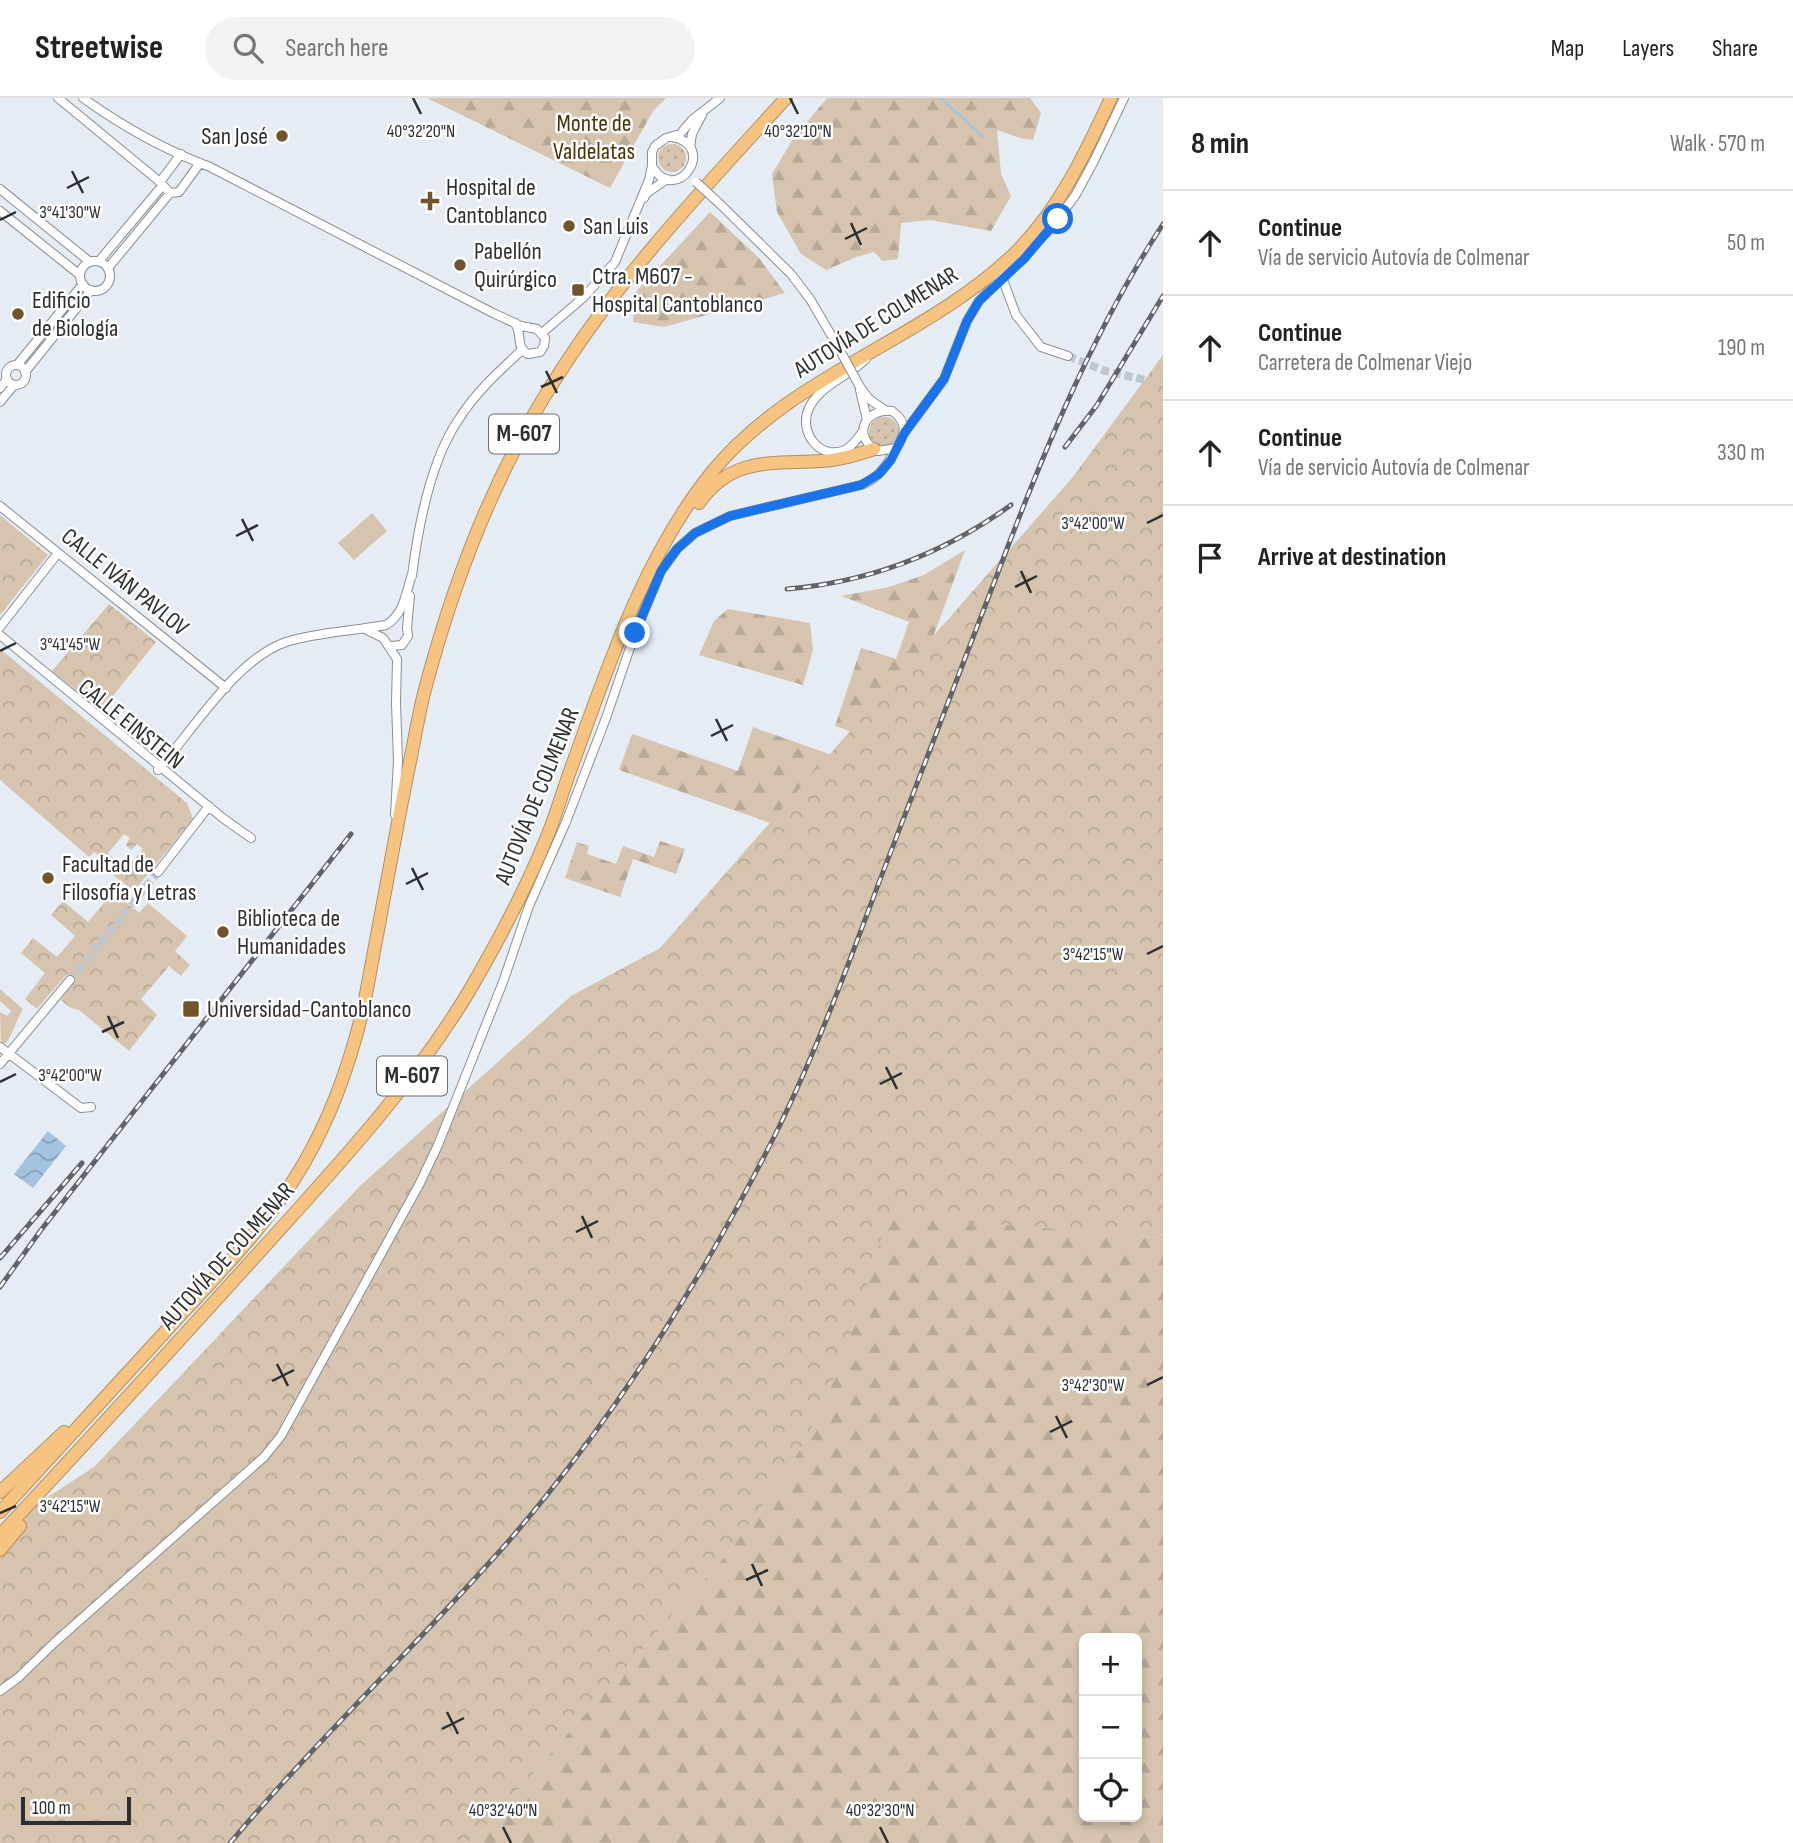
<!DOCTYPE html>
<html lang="en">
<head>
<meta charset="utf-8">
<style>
  body { margin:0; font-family:"Sofia Sans Condensed",sans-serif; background:#f2f2f2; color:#222 }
  .controls { position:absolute; right:21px; bottom:21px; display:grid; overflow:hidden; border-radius:10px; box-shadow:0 4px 10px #0003 }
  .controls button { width:63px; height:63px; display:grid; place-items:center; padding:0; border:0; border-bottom:2px solid #e0e0e0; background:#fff; color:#222; font:35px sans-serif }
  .scale { position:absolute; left:21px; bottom:18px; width:110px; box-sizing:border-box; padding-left:7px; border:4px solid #2c2f31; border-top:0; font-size:19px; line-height:24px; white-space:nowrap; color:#2c2f31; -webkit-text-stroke:5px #fff; paint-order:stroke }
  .stop { position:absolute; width:21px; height:21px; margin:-16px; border:5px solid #1a73e8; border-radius:50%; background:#fff }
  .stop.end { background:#1a73e8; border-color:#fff; box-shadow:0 2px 7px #0008 }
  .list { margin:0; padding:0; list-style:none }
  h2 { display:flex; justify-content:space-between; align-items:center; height:91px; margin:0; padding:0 28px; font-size:30px }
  h2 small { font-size:23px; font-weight:400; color:#767676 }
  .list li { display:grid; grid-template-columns:46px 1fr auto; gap:21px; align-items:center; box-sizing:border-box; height:105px; padding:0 28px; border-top:2px solid #e0e0e0 }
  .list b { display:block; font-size:26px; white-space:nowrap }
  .list p { margin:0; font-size:23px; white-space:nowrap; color:#767676 }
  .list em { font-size:23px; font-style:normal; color:#767676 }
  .icon { flex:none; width:38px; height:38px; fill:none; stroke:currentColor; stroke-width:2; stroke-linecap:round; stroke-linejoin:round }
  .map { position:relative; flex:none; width:1163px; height:1745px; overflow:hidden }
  header { display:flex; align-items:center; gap:42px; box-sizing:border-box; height:98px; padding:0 35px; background:#fff; border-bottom:2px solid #e0e0e0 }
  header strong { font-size:33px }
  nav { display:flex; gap:38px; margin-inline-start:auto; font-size:24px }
  .search { width:490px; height:63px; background:#f2f2f2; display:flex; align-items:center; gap:18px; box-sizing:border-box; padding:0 24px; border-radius:38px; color:#767676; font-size:26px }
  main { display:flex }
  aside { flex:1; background:#fff }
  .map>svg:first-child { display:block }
</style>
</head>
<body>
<header>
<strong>Streetwise</strong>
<div class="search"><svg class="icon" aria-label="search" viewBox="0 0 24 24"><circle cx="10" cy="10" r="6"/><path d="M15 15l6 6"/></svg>Search here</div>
<nav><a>Map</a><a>Layers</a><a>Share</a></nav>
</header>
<main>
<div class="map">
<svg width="1163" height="1745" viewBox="0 0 1163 1745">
  <defs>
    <pattern id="forest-firs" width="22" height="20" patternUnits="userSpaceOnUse" patternTransform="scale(1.75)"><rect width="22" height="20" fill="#d6c4ae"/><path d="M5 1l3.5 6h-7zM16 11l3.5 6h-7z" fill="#b8a996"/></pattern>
    <pattern id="park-crowns" width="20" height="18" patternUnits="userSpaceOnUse" patternTransform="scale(1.75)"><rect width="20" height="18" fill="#d6c4ae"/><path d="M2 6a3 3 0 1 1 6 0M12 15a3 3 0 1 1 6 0" fill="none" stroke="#b8a996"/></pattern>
    <pattern id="garden-dots" width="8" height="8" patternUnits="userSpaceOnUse" patternTransform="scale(1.75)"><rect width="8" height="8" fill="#d6c4ae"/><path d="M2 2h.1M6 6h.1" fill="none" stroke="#b8a996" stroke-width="1.8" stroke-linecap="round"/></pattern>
    <pattern id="water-waves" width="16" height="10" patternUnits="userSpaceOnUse" patternTransform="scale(1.75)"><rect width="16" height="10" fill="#a3c3de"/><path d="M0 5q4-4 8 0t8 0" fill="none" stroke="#859fb5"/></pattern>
  </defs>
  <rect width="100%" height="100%" fill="#e5ecf4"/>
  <path fill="#d6c4ae" d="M372,415L387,433L354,462L338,445Z
    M0,891L23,911C16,922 14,934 6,945L1,946L0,914L7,918L11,913L0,903Z"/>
  <path fill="url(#forest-firs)" fill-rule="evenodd" d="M427,0H666L653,13L610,90Z
    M827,0H1030L1041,15L1033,42L1020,40L997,32L1001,76L1011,98L991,133L930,122L901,125L898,161L883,163L874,154L856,159L826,172L801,156L777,114L772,76L793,41Z
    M710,114L759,160L785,195L664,229L633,224L635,195Z
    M965,452L921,572L884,645L835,628L861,550L896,561L909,524L841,498L889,489L924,477Z
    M728,511L810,525L813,552L803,587L699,557L714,523Z
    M753,629L877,673L793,733L619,672L632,636L738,673Z
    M660,743L685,751L676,776L633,761L620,799L565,780L577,744L589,748L587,756L616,766L623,748L654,759Z
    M888,1116L1163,1140V1745H471L724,1459C760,1414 796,1365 820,1313C850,1250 867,1182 888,1116ZM1084,1540H1137V1719H1084Z"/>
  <path fill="url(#park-crowns)" d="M1163,257V1140L888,1117C868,1183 850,1250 820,1313C796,1365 760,1414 724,1459L471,1745H0V1430L94,1369L361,1087L571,898L660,850L1072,380Z
    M0,417L48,457L0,517Z
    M109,506L156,544L101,613L52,573Z
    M0,551L187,705L193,721L134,793L113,777L122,767L127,770L143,751L137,746L131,752L126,747L130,740L124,736L108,755L113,760L109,765L94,754L89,759L0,682Z
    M113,794L139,815L148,805L187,838L175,853L190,867L181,878L169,868L141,901L157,917L129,953L79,912L69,909L61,902L74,884L67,876L37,911L25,901L45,875L21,855L33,840L57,859L75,838L51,817L63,803L88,824Z"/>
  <path fill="url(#garden-dots)" d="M658 60a14 14 0 1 1 28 0a14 14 0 1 1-28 0Z
    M869 334a15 15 0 1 1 30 0a15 15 0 1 1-30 0Z"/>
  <path fill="url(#water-waves)" d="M48,1033L66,1048L33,1090L14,1076Z"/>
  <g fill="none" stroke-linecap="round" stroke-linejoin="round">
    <path stroke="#a3c3de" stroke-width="2.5" d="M941,0L983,39"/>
    <path stroke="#c0c6cd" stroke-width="8" stroke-dasharray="8 4" stroke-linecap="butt" d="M1068,258L1105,273L1146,282
      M70,882L158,774"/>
    <defs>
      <path id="minor" d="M58,0L160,84
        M83,0C122,28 165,52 210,69L493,215L521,228L537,231L545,240L544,248L540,254L528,256C515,249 523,237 515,225
        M690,49L692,36L702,17
        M181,56L160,84L170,95L179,94L200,65
        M652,68C676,110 719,47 672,39
        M0,91L90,164
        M644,100L647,95L667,81
        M721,107L791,176L810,201L837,247
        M0,113L80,177
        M99,163L162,88
        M80 178a15 15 0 1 1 30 0a15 15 0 1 1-30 0Z
        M108,170L170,95
        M1003,182L1016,217L1041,249L1068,258
        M542,235L584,199L615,164L649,82L652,68V54L655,48L666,40L680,36L692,22L720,0
        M17,267L83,186
        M6 277a10 10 0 1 1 20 0a10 10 0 1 1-20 0Z
        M25,274L91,192
        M860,289L869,301L885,312
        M0,290L7,281
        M860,292L867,322
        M0,304L14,287
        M863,333C858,340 853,348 845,352C819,363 798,333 809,310C821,286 848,279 866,261
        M905,334L944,281L967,223L979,203L1050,131L1075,98L1094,63L1124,0
        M0,408L226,590
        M412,478C418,430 430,365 457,324C474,296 498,274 522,252
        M0,529L58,455
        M365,531L383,540L397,561L396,605L398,663L395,717
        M0,537L224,721L251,740
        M391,548L402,547L408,538L407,530L410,498
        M158,672C192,633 236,561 286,544C317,534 353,533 386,527C404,516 406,495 412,476
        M158,774L209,708
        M0,949L81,1010L91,1009
        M0,966L70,882
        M0,1593L19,1579L54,1545L264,1359L281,1338L420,1085L438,1047L503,884L529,808L566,724L606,620L635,535L661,473L677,451L695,435L730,418L861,387C879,380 887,367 896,351C905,336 909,325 892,313C863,310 852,340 878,353L896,350"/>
      <path id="highway" d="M699,405C732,358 772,366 821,363C840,362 856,357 874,351
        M0,1394L64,1334
        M0,1414C59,1350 117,1286 176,1222C221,1173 271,1123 304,1065C333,1015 351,963 364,907C378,830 392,754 407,678C414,647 418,615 427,584C456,476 498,368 560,274C624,174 706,88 786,0
        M0,1437C89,1342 177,1245 264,1149C337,1068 411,989 468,895C496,847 523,797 544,746C554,723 561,699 569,676C607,572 642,461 712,374C792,276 923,243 1013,157C1058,114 1085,56 1111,0
        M0,1452L20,1428"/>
    </defs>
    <use href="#minor" stroke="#878e95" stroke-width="10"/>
    <use href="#highway" stroke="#af9064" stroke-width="14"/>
    <use href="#minor" stroke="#fff" stroke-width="8"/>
    <use href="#highway" stroke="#f6c480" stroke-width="12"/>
    <defs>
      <path id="rail" d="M1065,349L1097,307L1163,198
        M787,491C870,484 943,456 1011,407
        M0,1160L82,1065
        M0,1189L41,1132L351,736
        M230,1745C318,1641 417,1547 507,1445C615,1320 703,1181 777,1033C816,954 847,870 878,787C918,684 957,580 997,477C1043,355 1092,235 1163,126"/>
    </defs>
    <use href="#rail" stroke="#606468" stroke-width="5"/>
    <use href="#rail" stroke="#fff" stroke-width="2.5" stroke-dasharray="8" stroke-linecap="butt"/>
    <defs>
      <path id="minor-bridge" d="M696,84L721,107
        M837,247L860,289"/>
    </defs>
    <use href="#minor-bridge" stroke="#878e95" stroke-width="10" stroke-linecap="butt"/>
    <use href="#minor-bridge" stroke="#fff" stroke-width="8"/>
  </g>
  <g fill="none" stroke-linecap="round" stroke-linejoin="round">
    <path stroke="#1a73e8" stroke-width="9" d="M635,535L661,473L677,451L695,435L730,418L861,387L879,376L891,362L905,334L944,281L967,223L979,203L1024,161L1058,121"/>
  </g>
  <path fill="none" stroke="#2c2f31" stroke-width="2.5" d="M413,0L421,16M790,0L798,16M72,73L83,95M67,90L89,79M0,122L16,114M851,125L861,147M845,141L867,130M546,273L557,295M541,289L563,279M242,421L253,443M1147,425L1163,417M236,438L258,427M1021,473L1031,495M1015,489L1037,478M0,553L16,545M716,621L727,643M711,638L733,627M412,770L423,792M406,786L428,775M1147,856L1163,848M108,918L118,940M102,934L124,924M886,969L897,991M0,984L16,976M880,986L902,975M582,1118L592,1140M576,1134L598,1123M277,1266L288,1288M272,1283L294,1272M1147,1287L1163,1279M1056,1318L1067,1340M1050,1334L1072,1323M0,1415L16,1408M752,1466L762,1488M746,1482L768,1472M447,1614L458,1636M442,1631L464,1620M503,1729L511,1745M880,1729L888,1745"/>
  <g fill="#735429" stroke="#fff" stroke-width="2.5">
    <circle cx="282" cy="38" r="7"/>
    <path d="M426.5 92.5h7v7h7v7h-7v7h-7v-7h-7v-7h7z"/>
    <circle cx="569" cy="128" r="7"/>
    <circle cx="460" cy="167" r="7"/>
    <rect x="571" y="185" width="14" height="14" rx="3.5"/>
    <circle cx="18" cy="216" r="7"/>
    <circle cx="48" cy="780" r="7"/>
    <circle cx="223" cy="834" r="7"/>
    <rect x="182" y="902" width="18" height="18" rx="3.5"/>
  </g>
  <g text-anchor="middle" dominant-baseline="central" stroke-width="5" stroke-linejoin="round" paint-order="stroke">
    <g fill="#fff" stroke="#6b6d6f" stroke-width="2">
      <rect x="489" y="316.5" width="70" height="39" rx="5"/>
      <rect x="377" y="958.5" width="70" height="39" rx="5"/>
    </g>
    <g font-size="23" font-weight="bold" fill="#2c2f31">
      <text x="524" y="336">M-607</text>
      <text x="412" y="978">M-607</text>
    </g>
    <g font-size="24" fill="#4b3107" stroke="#fff">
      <text x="594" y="25">Monte de<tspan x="594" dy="28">Valdelatas</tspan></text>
    </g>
    <g font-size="24" fill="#2c2f31" stroke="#fff" text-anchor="start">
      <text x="268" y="38" text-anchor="end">San José</text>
      <text x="446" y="89">Hospital de<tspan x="446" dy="28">Cantoblanco</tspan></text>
      <text x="583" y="128">San Luis</text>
      <text x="474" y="153">Pabellón<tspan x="474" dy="28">Quirúrgico</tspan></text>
      <text x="592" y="178">Ctra. M607 -<tspan x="592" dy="28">Hospital Cantoblanco</tspan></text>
      <text x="32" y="202">Edificio<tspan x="32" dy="28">de Biología</tspan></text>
      <text x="62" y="766">Facultad de<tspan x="62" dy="28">Filosofía y Letras</tspan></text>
      <text x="237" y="820">Biblioteca de<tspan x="237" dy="28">Humanidades</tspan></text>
      <text x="207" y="911">Universidad-Cantoblanco</text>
    </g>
    <g font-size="24" fill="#2c2f31" stroke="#fff">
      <text transform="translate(876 224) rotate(-32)">AUTOVÍA DE COLMENAR</text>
      <text transform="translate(125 484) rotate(39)">CALLE IVÁN PAVLOV</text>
      <text transform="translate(131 626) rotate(39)">CALLE EINSTEIN</text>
      <text transform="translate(537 698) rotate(-68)">AUTOVÍA DE COLMENAR</text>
      <text transform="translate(227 1158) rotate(-48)">AUTOVÍA DE COLMENAR</text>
    </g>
  </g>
  <g font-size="18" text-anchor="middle" fill="#2c2f31" stroke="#fff" stroke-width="5" stroke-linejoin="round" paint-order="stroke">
    <text x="798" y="39">40°32'10"N</text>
    <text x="421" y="39">40°32'20"N</text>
    <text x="70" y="120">3°41'30"W</text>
    <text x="1093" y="431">3°42'00"W</text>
    <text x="70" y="552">3°41'45"W</text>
    <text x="1093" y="862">3°42'15"W</text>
    <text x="70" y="983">3°42'00"W</text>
    <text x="1093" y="1293">3°42'30"W</text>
    <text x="70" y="1414">3°42'15"W</text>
    <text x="503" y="1718">40°32'40"N</text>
    <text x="880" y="1718">40°32'30"N</text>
  </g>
</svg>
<div class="controls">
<button>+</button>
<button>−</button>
<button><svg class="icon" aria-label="locate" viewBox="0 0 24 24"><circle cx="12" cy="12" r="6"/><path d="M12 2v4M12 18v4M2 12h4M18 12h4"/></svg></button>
</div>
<div class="scale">100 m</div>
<div class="stop" style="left:1058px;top:121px"></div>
<div class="stop end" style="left:635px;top:535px"></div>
</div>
<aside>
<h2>8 min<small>Walk · 570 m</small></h2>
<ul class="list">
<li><svg class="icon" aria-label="ahead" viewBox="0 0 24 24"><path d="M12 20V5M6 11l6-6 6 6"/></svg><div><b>Continue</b><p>Vía de servicio Autovía de Colmenar</p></div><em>50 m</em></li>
<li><svg class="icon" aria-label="ahead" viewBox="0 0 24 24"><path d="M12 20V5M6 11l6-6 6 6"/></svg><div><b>Continue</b><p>Carretera de Colmenar Viejo</p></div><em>190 m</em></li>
<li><svg class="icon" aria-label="ahead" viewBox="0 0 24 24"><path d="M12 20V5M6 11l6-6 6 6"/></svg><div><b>Continue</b><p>Vía de servicio Autovía de Colmenar</p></div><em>330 m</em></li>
<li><svg class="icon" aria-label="arrive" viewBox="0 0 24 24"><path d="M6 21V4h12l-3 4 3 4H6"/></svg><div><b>Arrive at destination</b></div></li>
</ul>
</aside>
</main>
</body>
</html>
